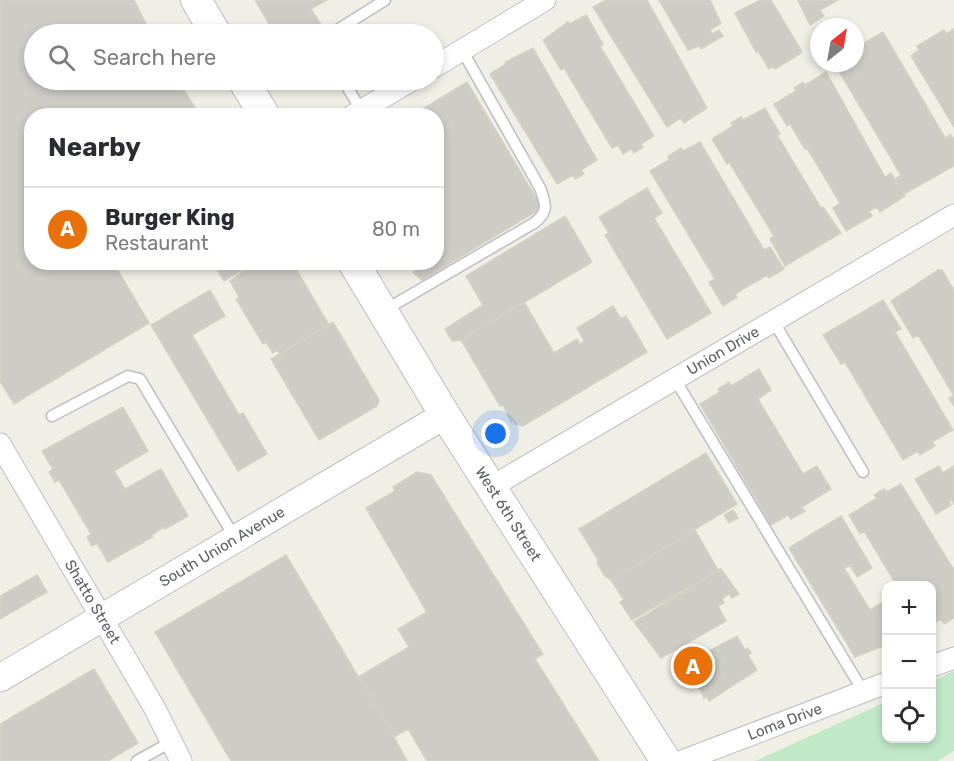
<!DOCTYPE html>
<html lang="en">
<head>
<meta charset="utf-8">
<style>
  body { margin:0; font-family:Rubik,sans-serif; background:#f2f2f3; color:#2b2b33 }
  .controls { position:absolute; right:18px; bottom:18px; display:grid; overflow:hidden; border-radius:12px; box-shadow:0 3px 9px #0003 }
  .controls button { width:54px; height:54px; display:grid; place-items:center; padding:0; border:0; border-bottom:2px solid #e1e1e2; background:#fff; color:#2b2b33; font:30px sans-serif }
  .compass { position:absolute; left:810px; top:18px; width:54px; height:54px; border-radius:50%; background:#fff; box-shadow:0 3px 9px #0003; rotate:31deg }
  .you { position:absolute; left:496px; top:434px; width:21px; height:21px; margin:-15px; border:4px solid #fff; border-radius:50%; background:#1a73e8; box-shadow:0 0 0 9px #1a73e833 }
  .badge { display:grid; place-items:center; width:39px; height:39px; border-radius:50%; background:#ef562c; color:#fff; font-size:20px; font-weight:700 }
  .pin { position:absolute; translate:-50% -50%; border:3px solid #fff; box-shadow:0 2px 6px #0006 }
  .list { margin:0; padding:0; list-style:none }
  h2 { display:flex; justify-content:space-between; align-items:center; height:78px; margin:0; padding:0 24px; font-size:26px }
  h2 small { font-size:20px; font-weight:400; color:#7c7c81 }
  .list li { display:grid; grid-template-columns:39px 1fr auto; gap:18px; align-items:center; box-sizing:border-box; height:84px; padding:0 24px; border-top:2px solid #e1e1e2 }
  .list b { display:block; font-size:22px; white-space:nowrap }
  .list p { margin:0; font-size:20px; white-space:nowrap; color:#7c7c81 }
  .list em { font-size:20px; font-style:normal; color:#7c7c81 }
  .icon { flex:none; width:33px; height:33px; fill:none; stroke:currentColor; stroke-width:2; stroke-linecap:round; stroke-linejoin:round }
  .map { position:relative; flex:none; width:954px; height:761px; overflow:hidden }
  .search { position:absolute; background:#fff; box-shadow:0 3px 9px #0003; left:24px; top:24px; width:420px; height:66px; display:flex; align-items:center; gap:15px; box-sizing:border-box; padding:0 21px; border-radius:33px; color:#7c7c81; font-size:22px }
  .panel { position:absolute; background:#fff; box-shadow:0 3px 9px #0003; left:24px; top:108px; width:420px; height:162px; border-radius:24px }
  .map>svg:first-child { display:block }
</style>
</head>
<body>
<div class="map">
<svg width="954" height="761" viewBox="0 0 954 761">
  <rect width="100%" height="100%" fill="#f0efe6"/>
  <path fill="#c1e8c7" d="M954,671V751L938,761H755L886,702V738H932V681Z"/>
  <path fill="#cdccc5" stroke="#d5d2c3" stroke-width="1.5" d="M0,0H134L151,34H34V80H178L200,116H32V262H113L149,323L14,404L0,381Z
    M255,0H327L311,9L322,26L309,34L305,30L299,34H275Z
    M606,0H647L707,108L684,123L681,118L667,127L593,7Z
    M659,0H710L721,23L710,30L712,34L719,30L723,36L701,49L699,46L688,50Z
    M760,0H771L801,50V53L775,69L773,66L769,69L758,51L756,52L735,13Z
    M798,0H838L820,10L824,16L810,25Z
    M586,15L603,44L600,46L654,136L641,144L643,147L634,153L631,149L623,154L618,145L612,148L564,68L561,70L543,40L568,22L570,24Z
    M954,29V127L911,56L919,50L917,46L944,30L946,34Z
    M883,32L945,138L951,135L954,140V166L904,194L895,179L901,175L834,63H855V44L860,41L864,43Z
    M533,48L597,160L581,170L584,174L575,179L573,175L557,184L490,74L506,64L505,62Z
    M826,72L885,177L891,173L905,196L880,212L877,207L869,211L872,216L846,231L833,208L840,203L807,148L805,149L790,124L787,126L774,104L796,91L794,88L803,82L805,85Z
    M467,82L542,208L422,280L413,272L416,270L413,265L409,267L407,262H436V116H411Z
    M765,108L780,134L777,135L821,208L823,207L841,233L785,266L770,239L774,236L729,162L727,164L712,139L733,126L731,123L741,117L743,120Z
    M700,142L764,250L770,247L784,269L769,278L767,275L735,294L737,297L723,306L709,282L715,279L650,171L669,160L668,156L681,148L683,151Z
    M647,188L662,213L654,218L711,313L667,339L605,235L609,233L599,217Z
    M565,216L592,262L461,340L452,341L445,329L483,305L466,276Z
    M213,262H256L224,281Z
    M256,262H292L329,325L280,354L277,350L273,353L266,342L263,344L236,299L239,297L230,281Z
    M938,270H942L954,290V406L949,398L954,396L918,335L913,338L891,301Z
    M210,290L225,316L192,335L239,415L243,413L267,454L238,471L151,325Z
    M883,300L901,329L895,332L953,430L932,442L935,446L920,455L918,451L903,460L845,362L841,364L823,335Z
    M524,302L554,353L577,339L580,344L584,341L577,328L613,306L621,319L626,316L647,352L523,426L515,424L512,419L511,422L503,405L500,406L461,340Z
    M333,322L379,400L377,406L319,440L271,359Z
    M759,369L771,390L758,399L803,474L817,466L831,489L802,507L805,511L791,519L788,515L771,525L700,404L720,392L718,389L729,382L731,386Z
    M123,407L148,451L114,471L125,489L161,469L188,516L165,529L164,527L152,535L153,537L108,562L97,543L92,546L87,537L91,534L59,480L55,482L49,472L53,469L42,451Z
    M706,453L737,504L611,580L604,575L597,563L598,560L579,529Z
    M939,466L943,473L954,466V504L951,499L949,501L951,505L936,514L915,479Z
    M417,472L431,475L543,654L535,659L599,761H427L408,729L394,737L358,677L409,647L398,629L427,612L366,508L395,491L393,487Z
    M901,484L954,570V618L944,624L941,619L932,625V586H897L864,531L860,534L849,515L877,498L874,495L884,489L886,492Z
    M733,510L738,518L729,523L724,515Z
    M841,516L872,568L857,577L850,565L844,568L870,610L886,600V645L855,657L789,548Z
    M695,530L718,570L721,569L632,620L620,602L624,600L611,580Z
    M286,555L394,737L407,761H231L155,632Z
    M721,569L739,594L732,598L729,594L722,599L724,603L718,606L726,621L661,658L634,622Z
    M37,575L47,592L0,619V596Z
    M737,636L745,650L748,648L751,653L748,655L757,670L709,701L707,697L704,698L694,676L692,677L687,670L690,668L688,662Z
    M94,669L138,743L108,761H0V724Z"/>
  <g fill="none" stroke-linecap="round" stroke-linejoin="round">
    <defs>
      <path id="service" d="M331,34L385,0
        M343,80L361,110
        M385,310L534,223C549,212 546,204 540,188L462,50
        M774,322L863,472
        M676,381L863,691
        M52,416L128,376L140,379L235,538
        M137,761L171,742"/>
      <g id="minor">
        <path d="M434,67L545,0"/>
        <path d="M352,116L412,80"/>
        <path id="s1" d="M0,444L154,707L181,761"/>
        <path id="s2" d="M493,486L954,215"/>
        <path d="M932,666L954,658"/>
        <path id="s3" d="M682,761L886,683"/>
      </g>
      <g id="tertiary">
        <path id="s4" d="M0,678L445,415"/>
      </g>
      <g id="secondary">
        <path d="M196,0L216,34"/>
        <path d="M243,80L265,116"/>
        <path id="s5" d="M353,262L445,415L666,761"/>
      </g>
    </defs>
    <use href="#service" stroke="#bdbec4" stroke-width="13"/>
    <use href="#minor" stroke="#bdbec4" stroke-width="23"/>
    <use href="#tertiary" stroke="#bdbec4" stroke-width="29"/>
    <use href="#secondary" stroke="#bbbdc4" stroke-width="32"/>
    <use href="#service" stroke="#fff" stroke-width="10"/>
    <use href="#minor" stroke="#fff" stroke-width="21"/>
    <use href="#tertiary" stroke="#fff" stroke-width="27"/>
    <use href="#secondary" stroke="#fff" stroke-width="30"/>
  </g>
  <g text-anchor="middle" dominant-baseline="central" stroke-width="5" stroke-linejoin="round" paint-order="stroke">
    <g font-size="15" fill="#5d6066" stroke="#fff">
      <text stroke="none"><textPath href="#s2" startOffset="267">Union Drive</textPath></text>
      <text stroke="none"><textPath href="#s5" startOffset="296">West 6th Street</textPath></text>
      <text stroke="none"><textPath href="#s4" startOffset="258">South Union Avenue</textPath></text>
      <text stroke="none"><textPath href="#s1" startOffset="183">Shatto Street</textPath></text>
      <text stroke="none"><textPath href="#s3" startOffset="110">Loma Drive</textPath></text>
    </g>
  </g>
</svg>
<div class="controls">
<button>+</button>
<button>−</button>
<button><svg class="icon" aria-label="locate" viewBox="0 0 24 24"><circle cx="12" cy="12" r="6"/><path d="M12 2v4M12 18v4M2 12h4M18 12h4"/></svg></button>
</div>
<svg class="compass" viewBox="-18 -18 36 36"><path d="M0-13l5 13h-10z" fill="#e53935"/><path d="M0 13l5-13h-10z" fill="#7c7c81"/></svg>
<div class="you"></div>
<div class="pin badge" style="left:693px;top:666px;background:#e8710a">A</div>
<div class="search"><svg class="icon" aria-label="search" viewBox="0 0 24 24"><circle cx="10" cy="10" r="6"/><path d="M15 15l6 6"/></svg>Search here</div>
<section class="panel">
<h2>Nearby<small></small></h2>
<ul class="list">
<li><span class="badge" style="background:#e8710a">A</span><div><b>Burger King</b><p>Restaurant</p></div><em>80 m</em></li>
</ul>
</section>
</div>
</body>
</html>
